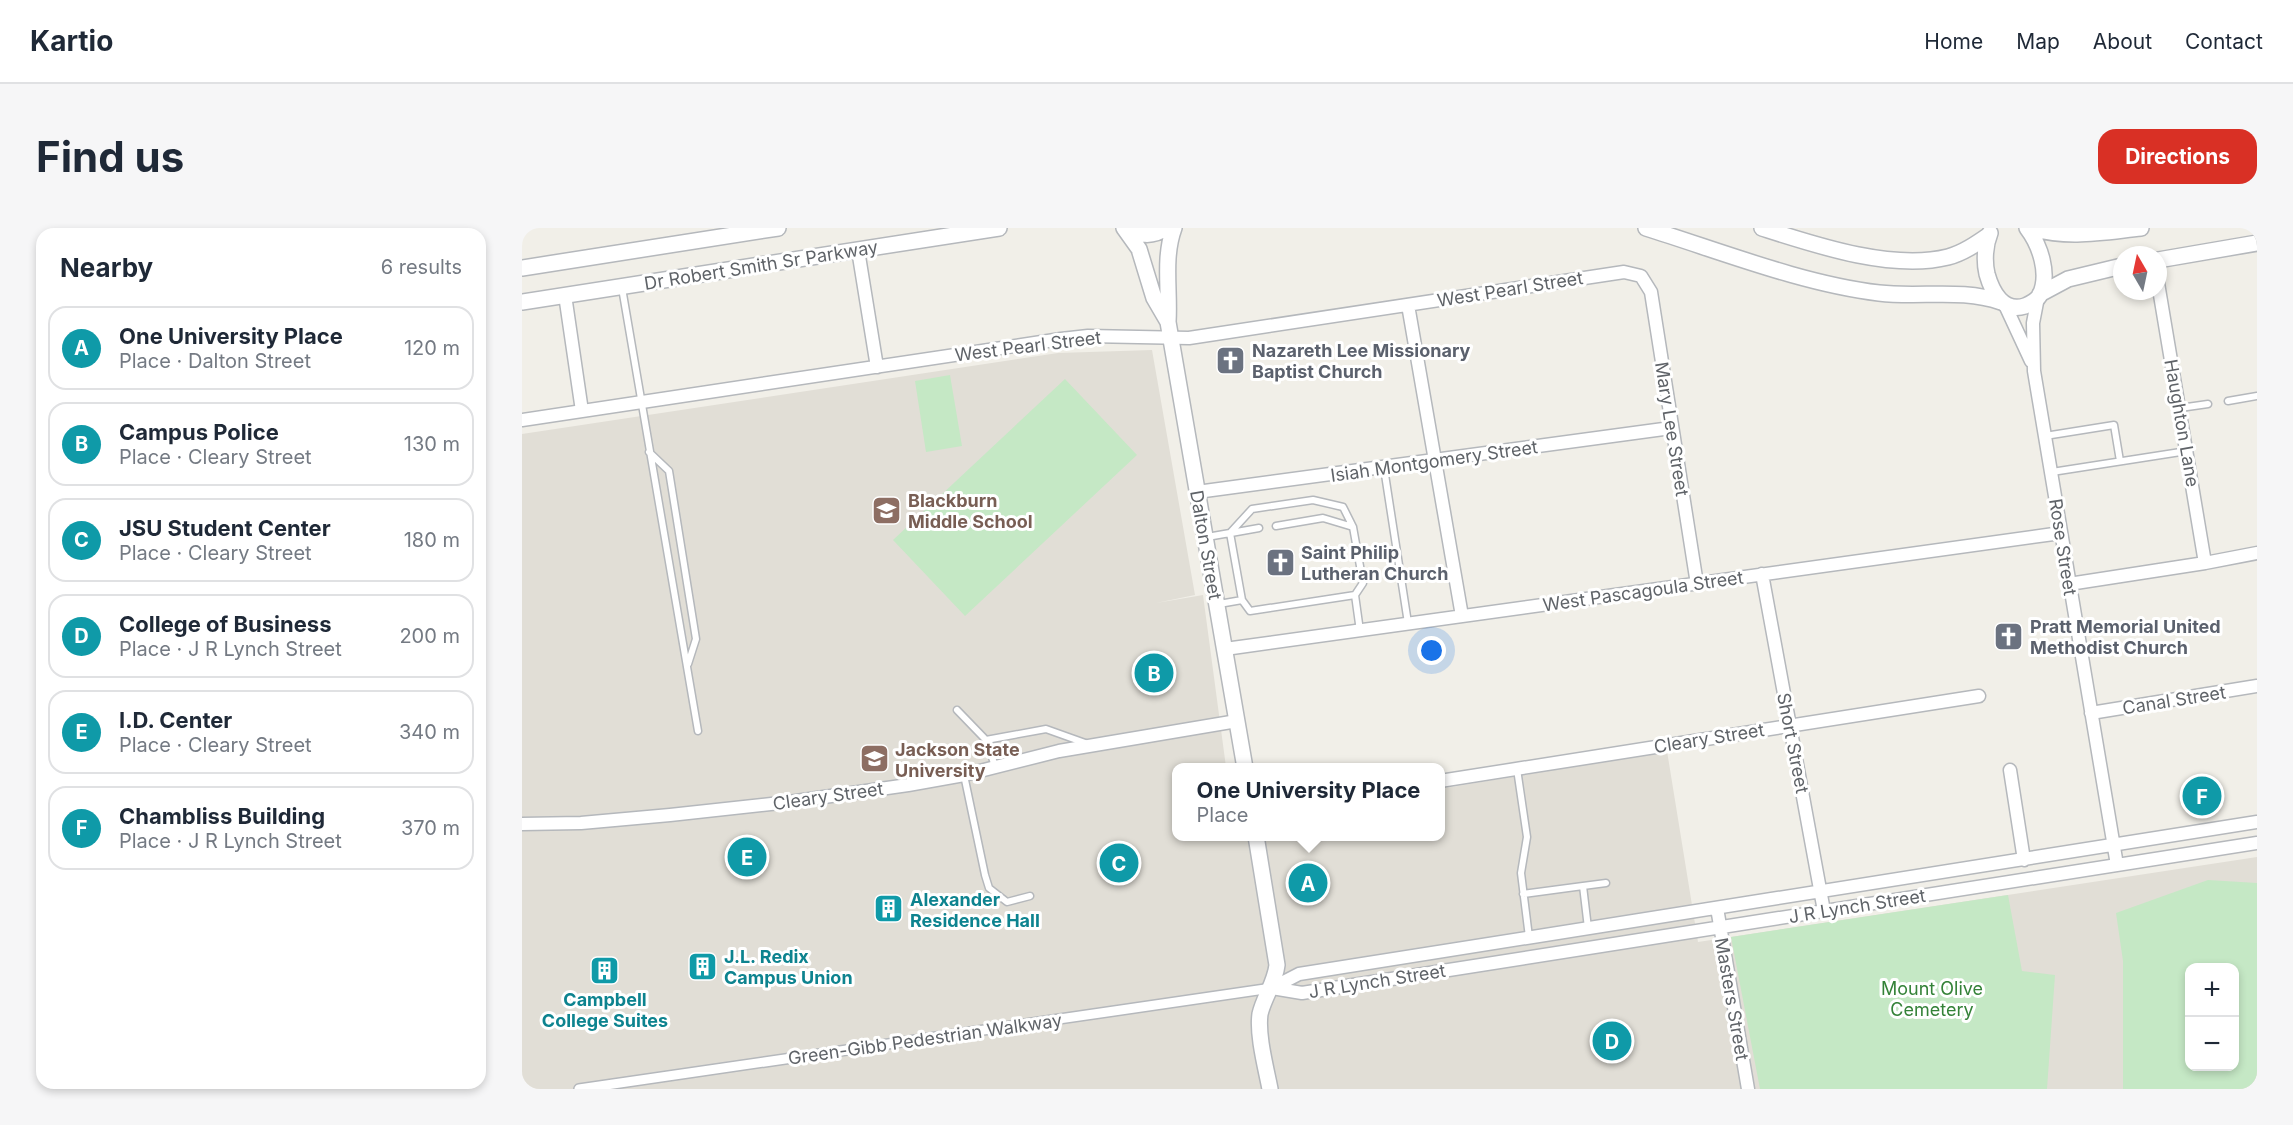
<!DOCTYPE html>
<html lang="en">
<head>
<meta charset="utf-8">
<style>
  body { margin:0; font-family:Inter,sans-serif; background:#f6f6f7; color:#1f2937 }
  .controls { position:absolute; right:18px; bottom:18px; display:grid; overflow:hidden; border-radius:12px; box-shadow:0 3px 9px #0003 }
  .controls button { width:54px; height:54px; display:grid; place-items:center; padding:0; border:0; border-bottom:2px solid #e0e1e3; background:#fff; color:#1f2937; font:30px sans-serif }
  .compass { position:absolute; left:1591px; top:18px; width:54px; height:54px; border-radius:50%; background:#fff; box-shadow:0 3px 9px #0003; rotate:351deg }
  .you { position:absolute; left:910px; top:423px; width:21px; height:21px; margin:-15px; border:4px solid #fff; border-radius:50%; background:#1a73e8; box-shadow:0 0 0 9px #1a73e833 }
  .badge { display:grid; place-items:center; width:39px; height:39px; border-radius:50%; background:#d93025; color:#fff; font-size:20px; font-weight:700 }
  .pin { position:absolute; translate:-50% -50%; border:3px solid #fff; box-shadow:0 2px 6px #0006 }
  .popup { position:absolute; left:650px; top:535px; width:273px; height:78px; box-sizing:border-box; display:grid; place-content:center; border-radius:12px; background:#fff; filter:drop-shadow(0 2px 4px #0005); font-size:20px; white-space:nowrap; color:#747a83 }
  .popup b { font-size:22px; color:#1f2937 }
  .popup::after { content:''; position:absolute; left:50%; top:100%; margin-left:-12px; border:12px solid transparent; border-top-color:#fff }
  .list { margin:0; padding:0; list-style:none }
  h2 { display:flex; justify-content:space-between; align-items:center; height:78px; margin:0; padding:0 24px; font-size:26px }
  h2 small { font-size:20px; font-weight:400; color:#747a83 }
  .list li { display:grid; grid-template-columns:39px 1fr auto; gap:18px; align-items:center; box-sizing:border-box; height:84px; margin:0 12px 12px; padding:0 12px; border:2px solid #e0e1e3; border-radius:18px }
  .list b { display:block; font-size:22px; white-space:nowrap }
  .list p { margin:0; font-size:20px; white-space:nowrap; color:#747a83 }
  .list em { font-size:20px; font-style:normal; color:#747a83 }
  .map { position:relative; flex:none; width:1735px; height:861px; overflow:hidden; border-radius:18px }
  header { display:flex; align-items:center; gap:36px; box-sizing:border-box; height:84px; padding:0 30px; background:#fff; border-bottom:2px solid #e0e1e3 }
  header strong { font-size:28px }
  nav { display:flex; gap:33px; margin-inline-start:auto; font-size:21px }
  .intro { display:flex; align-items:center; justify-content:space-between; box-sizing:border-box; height:144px; padding:0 36px }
  h1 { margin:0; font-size:42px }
  .button { padding:15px 27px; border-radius:18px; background:#d93025; color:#fff; font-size:21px; font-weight:700 }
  main { display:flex; gap:36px; padding:0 36px }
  aside { flex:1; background:#fff; border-radius:18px; box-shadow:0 3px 9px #0003 }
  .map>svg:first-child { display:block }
</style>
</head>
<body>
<header>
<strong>Kartio</strong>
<nav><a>Home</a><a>Map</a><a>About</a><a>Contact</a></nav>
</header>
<div class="intro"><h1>Find us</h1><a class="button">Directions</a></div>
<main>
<aside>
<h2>Nearby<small>6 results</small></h2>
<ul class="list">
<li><span class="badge" style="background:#0f9aa8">A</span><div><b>One University Place</b><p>Place · Dalton Street</p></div><em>120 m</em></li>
<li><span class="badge" style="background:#0f9aa8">B</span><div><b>Campus Police</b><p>Place · Cleary Street</p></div><em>130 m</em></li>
<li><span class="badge" style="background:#0f9aa8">C</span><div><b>JSU Student Center</b><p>Place · Cleary Street</p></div><em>180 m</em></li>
<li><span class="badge" style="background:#0f9aa8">D</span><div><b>College of Business</b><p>Place · J R Lynch Street</p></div><em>200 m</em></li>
<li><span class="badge" style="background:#0f9aa8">E</span><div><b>I.D. Center</b><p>Place · Cleary Street</p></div><em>340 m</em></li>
<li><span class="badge" style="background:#0f9aa8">F</span><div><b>Chambliss Building</b><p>Place · J R Lynch Street</p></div><em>370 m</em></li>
</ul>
</aside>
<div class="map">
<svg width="1735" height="861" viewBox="0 0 1735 861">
  <rect width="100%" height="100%" fill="#f1efe8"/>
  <path fill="#e1ded6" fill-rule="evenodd" d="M630,122L673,367L634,375L681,367L704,539L654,540V608H918V561L1145,523L1176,714L1735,629V861H0V206L536,125ZM1668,740H1712V838H1668Z"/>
  <path fill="#c5e8c5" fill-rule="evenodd" d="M428,147L440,218L404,224L393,153Z
    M543,151L615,227L443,388L371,312Z
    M1686,652L1735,655V861H1601V733L1594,685ZM1668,740H1712V838H1668Z
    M1486,667L1500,743L1533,747L1525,861H1238L1209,709Z"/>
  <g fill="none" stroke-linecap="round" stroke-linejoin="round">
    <defs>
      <path id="service" d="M100,60L176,503
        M1706,173L1735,168
        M1658,180L1686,176
        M1523,208L1592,197L1598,233
        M127,224L147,243L174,411L166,436
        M862,240L886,395
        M1530,244L1665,223
        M754,298L801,290L831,299
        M708,305L730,281L791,272L821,279L831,299L841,355L833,367L838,403
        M709,305L737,300
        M685,309L708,305L720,372L728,383L833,367
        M697,376L720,372
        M435,482L464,512L473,538
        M464,512L524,501L566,516
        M995,541L1005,609L999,645L1007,709
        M442,547L463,647L467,660L485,674L508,668
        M1061,658L1084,655
        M1001,666L1061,658L1066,700"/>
      <path id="pedestrian" d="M57,861L750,760"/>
      <path id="minor" d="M336,22L355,139
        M1636,55L1683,335
        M43,67L60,183
        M1516,69L1511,95L1512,143L1595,637
        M886,77L940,388
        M1483,77L1509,133
        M0,192L539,111L566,108L667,110L1102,44L1119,48L1129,64L1175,356
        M675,264L1149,200
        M1240,346L1302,683
        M1547,356L1683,335L1735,325
        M703,421L1539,305
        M1569,485L1735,458
        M1488,542L1502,632
        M918,553L1457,468
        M0,596L59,595L148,587L267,574L386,557L442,547L537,523L715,493
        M1195,680L1226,861
        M750,760L777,746L1735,594
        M750,760L780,765L1735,615"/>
      <path id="tertiary" d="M602,0L617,21L632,70L646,94
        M602,0C617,7 630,10 644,0
        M652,0C641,30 648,62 646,94L723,540
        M1124,0C1198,23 1281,56 1357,65C1398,70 1440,60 1479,74
        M1240,0C1293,17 1370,43 1426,29C1441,25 1454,16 1467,7
        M1509,0C1546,11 1581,4 1619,0
        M1468,5C1463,17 1462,33 1465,46C1470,64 1481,85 1503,78C1508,76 1515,72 1518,67C1528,46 1518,17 1505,0
        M1636,32L1735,15
        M0,40L256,0
        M1518,66L1546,51L1600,38
        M0,74L477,0
        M734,608L755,737C753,755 742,769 738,786C735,807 744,840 748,861"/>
    </defs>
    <use href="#service" stroke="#b5b8bc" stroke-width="9"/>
    <use href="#pedestrian" stroke="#b5b8bc" stroke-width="12"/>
    <use href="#minor" stroke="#b5b8bc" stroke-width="15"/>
    <use href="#tertiary" stroke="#b5b8bc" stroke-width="18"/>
    <use href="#service" stroke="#fff" stroke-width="6"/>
    <use href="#pedestrian" stroke="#fff" stroke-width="9"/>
    <use href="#minor" stroke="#fff" stroke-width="12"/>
    <use href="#tertiary" stroke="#fff" stroke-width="15"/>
  </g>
  <defs>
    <symbol id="church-square" viewBox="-11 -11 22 22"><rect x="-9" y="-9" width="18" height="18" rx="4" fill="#6b7280" stroke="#fff"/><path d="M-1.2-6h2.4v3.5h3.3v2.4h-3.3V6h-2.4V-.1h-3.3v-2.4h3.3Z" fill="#fff"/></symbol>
    <symbol id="school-square" viewBox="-11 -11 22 22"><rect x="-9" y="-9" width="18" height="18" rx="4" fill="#8d6e63" stroke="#fff"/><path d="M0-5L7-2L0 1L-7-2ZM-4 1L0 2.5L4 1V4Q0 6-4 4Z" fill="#fff"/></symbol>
    <symbol id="university-square" viewBox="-11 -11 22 22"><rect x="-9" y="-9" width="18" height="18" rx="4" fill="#8d6e63" stroke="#fff"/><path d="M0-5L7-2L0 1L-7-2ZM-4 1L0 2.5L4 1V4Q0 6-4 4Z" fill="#fff"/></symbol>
    <symbol id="building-square" viewBox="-11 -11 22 22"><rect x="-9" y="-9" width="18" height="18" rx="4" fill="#0f9aa8" stroke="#fff"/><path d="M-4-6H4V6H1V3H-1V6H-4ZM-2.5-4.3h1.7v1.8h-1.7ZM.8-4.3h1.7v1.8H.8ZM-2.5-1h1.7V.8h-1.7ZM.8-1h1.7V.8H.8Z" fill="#fff"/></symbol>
  </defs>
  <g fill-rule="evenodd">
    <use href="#church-square" x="692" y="116" width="33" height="33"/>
    <use href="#school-square" x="348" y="266" width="33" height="33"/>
    <use href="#church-square" x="742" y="318" width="33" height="33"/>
    <use href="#church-square" x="1470" y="392" width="33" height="33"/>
    <use href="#university-square" x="336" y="514" width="33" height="33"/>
    <use href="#building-square" x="350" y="664" width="33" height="33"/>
    <use href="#building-square" x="164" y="722" width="33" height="33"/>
    <use href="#building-square" x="66" y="726" width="33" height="33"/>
  </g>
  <g text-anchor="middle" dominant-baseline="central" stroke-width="6" stroke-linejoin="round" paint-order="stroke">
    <g font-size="18" fill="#5f6368" stroke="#fff">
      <text transform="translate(239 37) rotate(-9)">Dr Robert Smith Sr Parkway</text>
      <text transform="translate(988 61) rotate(-9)">West Pearl Street</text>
      <text transform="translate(506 118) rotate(-7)">West Pearl Street</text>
      <text transform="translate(1660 195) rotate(80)">Haughton Lane</text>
      <text transform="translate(1150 201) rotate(81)">Mary Lee Street</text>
      <text transform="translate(912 233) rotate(-8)">Isiah Montgomery Street</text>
      <text transform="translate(684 317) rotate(80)">Dalton Street</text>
      <text transform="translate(1541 319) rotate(81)">Rose Street</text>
      <text transform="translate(1121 363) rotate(-8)">West Pascagoula Street</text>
      <text transform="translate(1652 472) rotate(-9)">Canal Street</text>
      <text transform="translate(1187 510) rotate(-9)">Cleary Street</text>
      <text transform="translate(1271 515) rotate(79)">Short Street</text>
      <text transform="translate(306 568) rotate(-8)">Cleary Street</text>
      <text transform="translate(1335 678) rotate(-9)">J R Lynch Street</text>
      <text transform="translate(855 753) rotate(-9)">J R Lynch Street</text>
      <text transform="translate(1210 771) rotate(80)">Masters Street</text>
      <text transform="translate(403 811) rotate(-8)">Green-Gibb Pedestrian Walkway</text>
    </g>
    <g font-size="18" font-weight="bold" fill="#5b616d" stroke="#fff" text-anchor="start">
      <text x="730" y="122">Nazareth Lee Missionary<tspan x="730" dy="21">Baptist Church</tspan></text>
      <text x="779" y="324">Saint Philip<tspan x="779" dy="21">Lutheran Church</tspan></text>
      <text x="1508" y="398">Pratt Memorial United<tspan x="1508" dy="21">Methodist Church</tspan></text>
    </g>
    <g font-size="18" font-weight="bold" fill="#785e54" stroke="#fff" text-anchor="start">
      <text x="386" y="272">Blackburn<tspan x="386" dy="21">Middle School</tspan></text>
      <text x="373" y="521">Jackson State<tspan x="373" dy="21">University</tspan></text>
    </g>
    <g font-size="18" font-weight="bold" fill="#0d838f" stroke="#fff" text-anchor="start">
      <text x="388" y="671">Alexander<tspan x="388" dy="21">Residence Hall</tspan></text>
      <text x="202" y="728">J.L. Redix<tspan x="202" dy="21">Campus Union</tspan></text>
      <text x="83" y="771" text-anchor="middle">Campbell<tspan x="83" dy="21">College Suites</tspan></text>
    </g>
    <g font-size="18" fill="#348238" stroke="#fff">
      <text x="1410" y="760">Mount Olive<tspan x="1410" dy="21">Cemetery</tspan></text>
    </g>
  </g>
</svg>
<div class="controls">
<button>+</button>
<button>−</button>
</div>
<svg class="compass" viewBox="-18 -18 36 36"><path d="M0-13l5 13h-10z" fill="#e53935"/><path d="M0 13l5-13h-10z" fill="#747a83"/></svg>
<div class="you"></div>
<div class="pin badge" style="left:786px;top:655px;background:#0f9aa8">A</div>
<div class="popup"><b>One University Place</b>Place</div>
<div class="pin badge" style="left:632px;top:445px;background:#0f9aa8">B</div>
<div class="pin badge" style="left:597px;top:635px;background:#0f9aa8">C</div>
<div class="pin badge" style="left:1090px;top:813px;background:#0f9aa8">D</div>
<div class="pin badge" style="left:225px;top:629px;background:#0f9aa8">E</div>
<div class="pin badge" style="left:1680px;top:568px;background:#0f9aa8">F</div>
</div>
</main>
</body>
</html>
